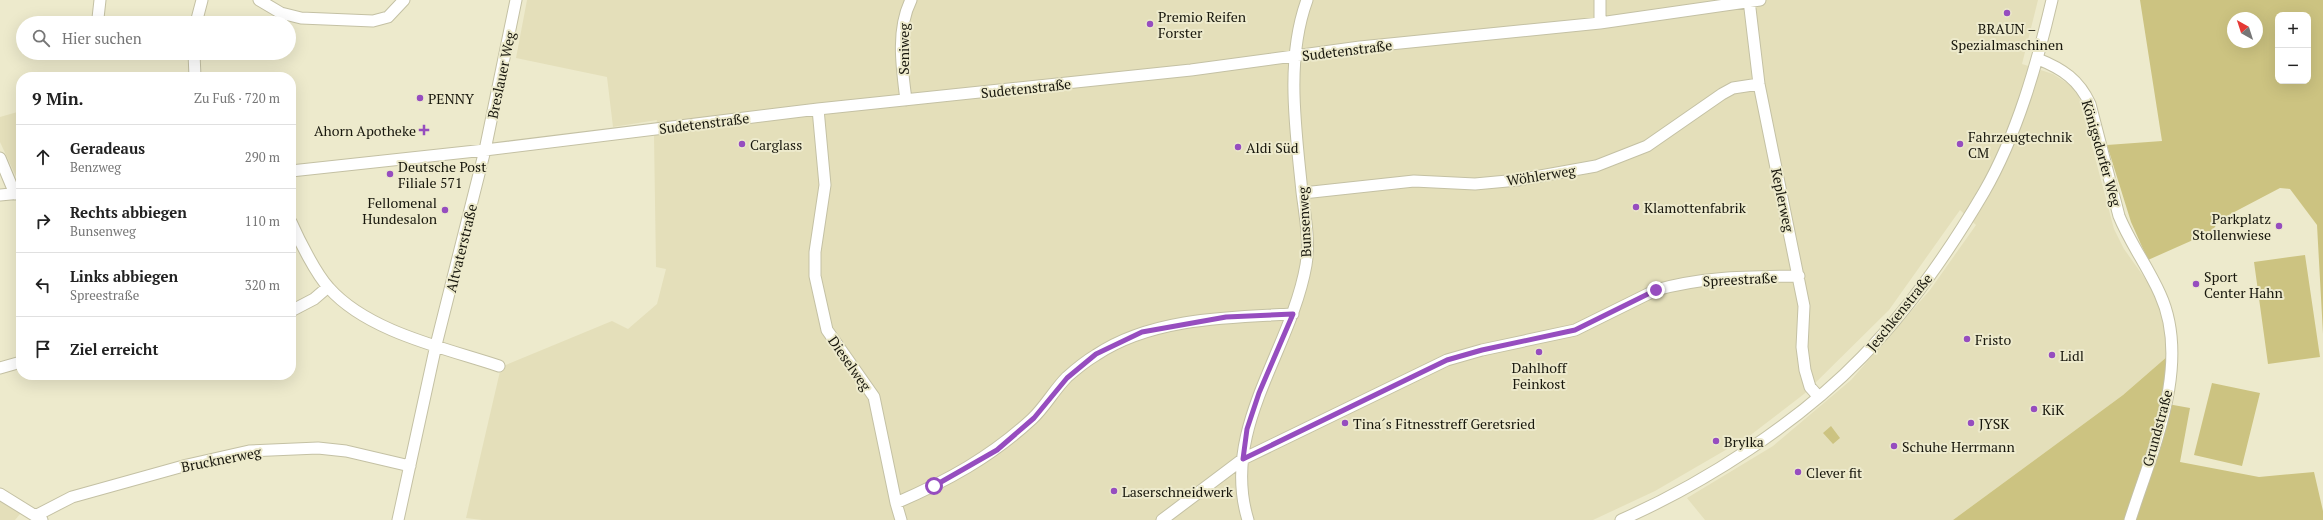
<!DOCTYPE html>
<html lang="de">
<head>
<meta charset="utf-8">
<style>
  body { margin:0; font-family:"PT Serif",serif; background:#f6f6f6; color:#222 }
  .controls { position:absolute; right:12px; top:12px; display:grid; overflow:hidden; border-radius:8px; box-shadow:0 4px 16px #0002 }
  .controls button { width:36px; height:36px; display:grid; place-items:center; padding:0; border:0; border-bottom:1px solid #e0e0e0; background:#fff; color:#222; font:20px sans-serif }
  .compass { position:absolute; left:2227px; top:12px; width:36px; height:36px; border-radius:50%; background:#fff; box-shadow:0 4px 16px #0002; rotate:321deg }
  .stop { position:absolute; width:12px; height:12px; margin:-9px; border:3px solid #964dbf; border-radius:50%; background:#fff }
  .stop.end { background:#964dbf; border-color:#fff; box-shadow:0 1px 4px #0008 }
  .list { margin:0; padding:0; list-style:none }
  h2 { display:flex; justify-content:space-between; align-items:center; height:52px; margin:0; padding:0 16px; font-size:17px }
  h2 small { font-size:13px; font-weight:400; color:#767676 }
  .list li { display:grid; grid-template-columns:26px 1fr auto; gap:12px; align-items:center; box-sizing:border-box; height:64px; padding:0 16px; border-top:1px solid #e0e0e0 }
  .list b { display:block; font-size:15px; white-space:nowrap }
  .list p { margin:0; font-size:13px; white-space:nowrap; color:#767676 }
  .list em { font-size:13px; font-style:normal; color:#767676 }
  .icon { flex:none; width:22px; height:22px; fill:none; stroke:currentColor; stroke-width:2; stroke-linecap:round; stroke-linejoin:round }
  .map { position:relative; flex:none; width:2323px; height:520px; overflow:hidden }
  .search { position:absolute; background:#fff; box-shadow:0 4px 16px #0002; left:16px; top:16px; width:280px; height:44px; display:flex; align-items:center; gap:10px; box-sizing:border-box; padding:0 14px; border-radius:22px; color:#767676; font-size:15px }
  .panel { position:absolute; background:#fff; box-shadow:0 4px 16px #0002; left:16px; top:72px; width:280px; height:308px; border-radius:16px }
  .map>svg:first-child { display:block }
</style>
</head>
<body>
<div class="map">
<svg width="2323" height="520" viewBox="0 0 2323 520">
  <rect width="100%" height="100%" fill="#edeacc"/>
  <path fill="#e4dfba" d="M527,0H2038L2022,64L2053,74L2070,85L2079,97L2114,229L2124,249L2149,284L2159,305L2169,355L2123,395L1953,520H1705L1687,498L1773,446L1851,380L1930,290L1976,225L1960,210L1889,310L1804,394L1748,437L1655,491L1593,520H482L466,518L501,367L612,321L628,329L657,304L666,269L656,267L654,136L657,120L613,127L607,77L516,58Z
    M21,111V185H20L0,142V117Z
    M0,494L25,508L15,520H0Z"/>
  <path fill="#ccc381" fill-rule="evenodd" d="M2140,0H2323V334L2317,225L2290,189L2280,188L2221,219L2211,232L2148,260L2131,222L2107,145L2162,141ZM2278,15H2308V81H2278ZM2233,18H2257V42H2233Z
    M2305,255L2320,357L2268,364L2254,262Z
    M2169,355L2162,403L2190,408L2180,462L2259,477L2314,472L2323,511V520H1953L2123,395Z
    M2212,383L2260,393L2242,466L2194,455Z
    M1831,426L1840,438L1833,444L1823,433Z"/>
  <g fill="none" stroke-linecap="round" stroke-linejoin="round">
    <defs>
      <path id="minor" d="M100,0L98,18L100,23
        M259,0L281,13L301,18L373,21L388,17L404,0
        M1749,0L1759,84L1804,306L1802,347L1805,370L1810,387L1818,396
        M196,23L202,0
        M1600,23V0
        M194,53L195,77
        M2038,59C2063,69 2079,80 2090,104L2119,216C2130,243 2148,267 2160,294C2192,364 2152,451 2130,520
        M906,100C902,68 896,30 911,0
        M818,109L825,185L815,252V276L827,330L874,397L896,503L901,520
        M0,158L15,194
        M291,171L485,150L818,109L1191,70L1360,47L1600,23L1760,0
        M1303,193L1414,181L1475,184L1518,180L1596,166L1647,146L1722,94L1733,88L1759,84
        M0,195L21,193
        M291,222C299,240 316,274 329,288C368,332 445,348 499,366
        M291,311L314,299L328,287
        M0,368L21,362
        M0,494L42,520
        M896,503C947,481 991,457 1032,419C1045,407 1054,390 1067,377C1076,369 1086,361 1096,355C1151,318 1229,317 1293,314
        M37,515L72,497L187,465L249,451L318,448L346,451L410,466
        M398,520L436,345L485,150L516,0
        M1162,520L1243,459L1447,360L1482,350L1575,330L1656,290C1706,276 1748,277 1799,276
        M1248,520C1220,429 1291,351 1306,265C1310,241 1305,216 1302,192C1296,131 1285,60 1307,0
        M1621,520C1705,483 1798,423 1862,357C1909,309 1950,250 1984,192C2017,135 2037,64 2052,0"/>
    </defs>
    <use href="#minor" stroke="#c4c1a4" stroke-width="13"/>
    <use href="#minor" stroke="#fff" stroke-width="11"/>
  </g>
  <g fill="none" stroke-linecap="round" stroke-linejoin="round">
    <path stroke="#964dbf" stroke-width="5" d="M934,486L997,450L1034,418L1067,378L1096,354L1142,332L1226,317L1293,314L1259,393L1247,429L1243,459L1447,360L1482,350L1575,330L1656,290"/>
  </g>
  <g fill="#964dbf" stroke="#edeacc" stroke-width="1.5">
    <circle cx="2007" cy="13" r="4"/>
    <circle cx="1150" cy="24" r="4"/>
    <circle cx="420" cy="98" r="4"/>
    <path d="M422 124h4v4h4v4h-4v4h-4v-4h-4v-4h4z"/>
    <circle cx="742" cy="144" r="4"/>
    <circle cx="1960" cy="144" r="4"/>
    <circle cx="1238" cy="147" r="4"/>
    <circle cx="390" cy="174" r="4"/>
    <circle cx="1636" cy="207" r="4"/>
    <circle cx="445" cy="210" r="4"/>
    <circle cx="2279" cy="226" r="4"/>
    <circle cx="2196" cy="284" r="4"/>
    <circle cx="1967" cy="339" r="4"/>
    <circle cx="1539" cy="352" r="4"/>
    <circle cx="2052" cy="355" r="4"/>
    <circle cx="2034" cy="409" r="4"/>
    <circle cx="1345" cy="423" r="4"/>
    <circle cx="1971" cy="423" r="4"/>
    <circle cx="1716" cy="441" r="4"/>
    <circle cx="1894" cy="446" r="4"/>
    <circle cx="1798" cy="472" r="4"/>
    <circle cx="1114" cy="491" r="4"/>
  </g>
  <g text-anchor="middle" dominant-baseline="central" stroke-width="4" stroke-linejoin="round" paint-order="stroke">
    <g font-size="14" fill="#18170d" stroke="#edeacc" text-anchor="start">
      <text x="1158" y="16">Premio Reifen<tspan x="1158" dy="16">Forster</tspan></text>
      <text x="2007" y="28" text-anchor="middle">BRAUN –<tspan x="2007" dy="16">Spezialmaschinen</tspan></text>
      <text x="428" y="98">PENNY</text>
      <text x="416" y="130" text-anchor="end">Ahorn Apotheke</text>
      <text x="1968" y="136">Fahrzeugtechnik<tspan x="1968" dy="16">CM</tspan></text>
      <text x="750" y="144">Carglass</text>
      <text x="1246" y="147">Aldi Süd</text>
      <text x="398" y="166">Deutsche Post<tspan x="398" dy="16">Filiale 571</tspan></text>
      <text x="437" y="202" text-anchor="end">Fellomenal<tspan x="437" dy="16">Hundesalon</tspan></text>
      <text x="1644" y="207">Klamottenfabrik</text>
      <text x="2271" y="218" text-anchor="end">Parkplatz<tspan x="2271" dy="16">Stollenwiese</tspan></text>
      <text x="2204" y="276">Sport<tspan x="2204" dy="16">Center Hahn</tspan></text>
      <text x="1975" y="339">Fristo</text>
      <text x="2060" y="355">Lidl</text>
      <text x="1539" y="367" text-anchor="middle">Dahlhoff<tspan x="1539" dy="16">Feinkost</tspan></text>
      <text x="2042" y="409">KiK</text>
      <text x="1353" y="423">Tina´s Fitnesstreff Geretsried</text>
      <text x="1979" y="423">JYSK</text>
      <text x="1724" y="441">Brylka</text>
      <text x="1902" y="446">Schuhe Herrmann</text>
      <text x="1806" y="472">Clever fit</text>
      <text x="1122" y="491">Laserschneidwerk</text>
    </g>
    <g font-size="14" fill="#18170d" stroke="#edeacc">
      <text transform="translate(903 49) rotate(-90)">Seniweg</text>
      <text transform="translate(1347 50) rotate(-7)">Sudetenstraße</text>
      <text transform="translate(501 75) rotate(-78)">Breslauer Weg</text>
      <text transform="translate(1026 88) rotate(-6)">Sudetenstraße</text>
      <text transform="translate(704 123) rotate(-7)">Sudetenstraße</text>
      <text transform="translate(2102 153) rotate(74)">Königsdorfer Weg</text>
      <text transform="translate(1541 175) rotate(-9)">Wöhlerweg</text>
      <text transform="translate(1783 200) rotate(78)">Keplerweg</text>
      <text transform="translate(1304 222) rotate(-93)">Bunsenweg</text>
      <text transform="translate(461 248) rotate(-76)">Altvaterstraße</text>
      <text transform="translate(1740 279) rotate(-3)">Spreestraße</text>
      <text transform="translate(1899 312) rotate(-51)">Jeschkenstraße</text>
      <text transform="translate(850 363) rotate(55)">Dieselweg</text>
      <text transform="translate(2157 428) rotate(-75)">Grundstraße</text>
      <text transform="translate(221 459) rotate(-11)">Brucknerweg</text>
    </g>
  </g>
</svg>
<div class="controls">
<button>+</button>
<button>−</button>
</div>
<svg class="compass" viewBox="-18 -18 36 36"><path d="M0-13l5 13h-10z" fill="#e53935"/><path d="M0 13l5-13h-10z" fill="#767676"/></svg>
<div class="stop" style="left:934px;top:486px"></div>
<div class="stop end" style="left:1656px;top:290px"></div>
<div class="search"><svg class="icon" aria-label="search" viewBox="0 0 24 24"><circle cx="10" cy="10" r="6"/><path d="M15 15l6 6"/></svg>Hier suchen</div>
<section class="panel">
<h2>9 Min.<small>Zu Fuß · 720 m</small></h2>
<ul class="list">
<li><svg class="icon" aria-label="ahead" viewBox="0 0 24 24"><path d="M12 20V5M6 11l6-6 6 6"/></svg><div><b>Geradeaus</b><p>Benzweg</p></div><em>290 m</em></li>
<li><svg class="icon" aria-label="right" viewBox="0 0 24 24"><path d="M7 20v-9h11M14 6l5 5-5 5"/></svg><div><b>Rechts abbiegen</b><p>Bunsenweg</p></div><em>110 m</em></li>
<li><svg class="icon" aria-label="left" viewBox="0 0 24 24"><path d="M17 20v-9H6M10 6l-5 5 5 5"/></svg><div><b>Links abbiegen</b><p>Spreestraße</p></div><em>320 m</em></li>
<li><svg class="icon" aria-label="arrive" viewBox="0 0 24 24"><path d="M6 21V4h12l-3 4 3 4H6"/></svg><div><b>Ziel erreicht</b></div></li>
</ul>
</section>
</div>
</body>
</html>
